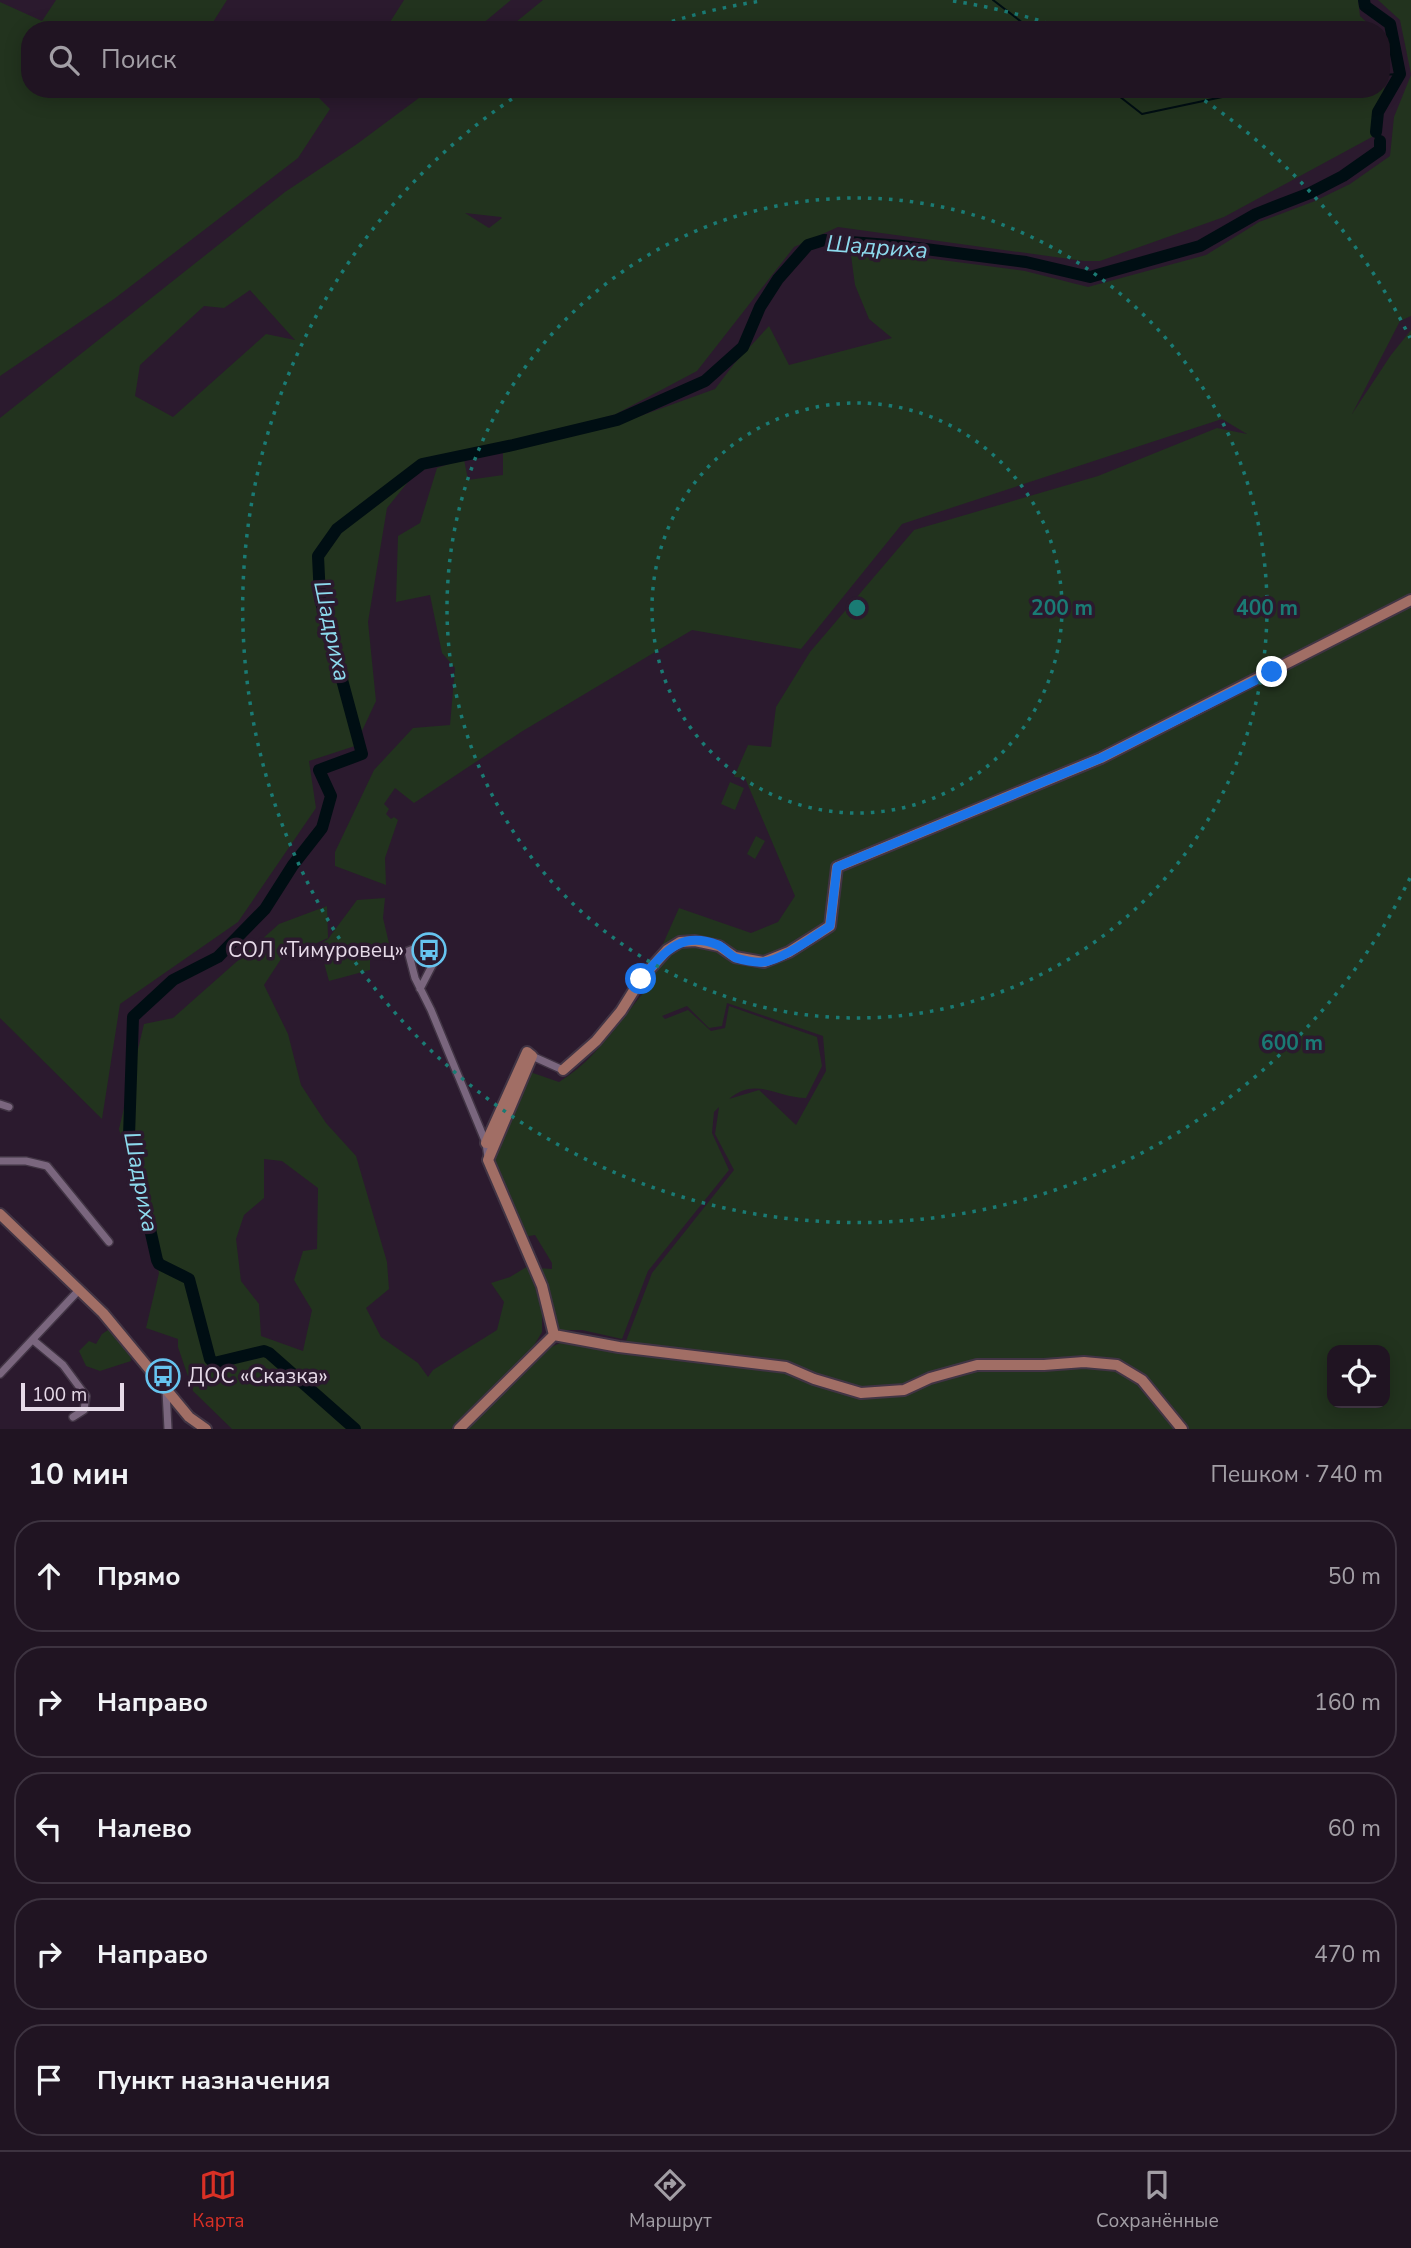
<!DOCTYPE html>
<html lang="ru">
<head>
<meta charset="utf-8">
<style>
  body { margin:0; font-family:"Nunito Sans",sans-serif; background:#281d2a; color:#f1f3f6 }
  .controls { position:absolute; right:21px; bottom:21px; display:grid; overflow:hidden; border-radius:14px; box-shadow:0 4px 18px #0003 }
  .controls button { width:63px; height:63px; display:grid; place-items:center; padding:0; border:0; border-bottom:2px solid #3d3340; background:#201422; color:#f1f3f6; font:35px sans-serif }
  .scale { position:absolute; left:21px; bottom:18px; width:103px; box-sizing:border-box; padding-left:7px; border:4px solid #e6dae8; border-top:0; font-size:19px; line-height:24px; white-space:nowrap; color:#e6dae8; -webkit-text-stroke:5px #2b1a2e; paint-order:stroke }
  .stop { position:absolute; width:21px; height:21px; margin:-16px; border:5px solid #1a73e8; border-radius:50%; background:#fff }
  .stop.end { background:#1a73e8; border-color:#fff; box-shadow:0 2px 7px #0008 }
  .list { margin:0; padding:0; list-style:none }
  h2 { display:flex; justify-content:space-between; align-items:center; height:91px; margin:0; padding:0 28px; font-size:30px }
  h2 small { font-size:23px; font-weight:400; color:#a29ea5 }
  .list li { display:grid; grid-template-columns:46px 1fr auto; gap:21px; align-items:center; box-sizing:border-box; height:112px; margin:0 14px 14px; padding:0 14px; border:2px solid #3d3340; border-radius:28px }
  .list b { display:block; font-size:26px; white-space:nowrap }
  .list em { font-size:23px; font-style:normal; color:#a29ea5 }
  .icon { flex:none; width:38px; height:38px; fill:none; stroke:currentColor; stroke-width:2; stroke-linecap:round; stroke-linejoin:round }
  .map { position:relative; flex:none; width:1411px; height:1429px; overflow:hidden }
  .search { position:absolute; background:#201422; box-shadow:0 4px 18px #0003; left:21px; right:21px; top:21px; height:77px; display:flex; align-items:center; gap:18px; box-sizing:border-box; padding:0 24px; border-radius:28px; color:#a29ea5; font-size:26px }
  .sheet { height:721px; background:#201422 }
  nav { display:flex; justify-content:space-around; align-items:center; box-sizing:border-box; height:98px; border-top:2px solid #3d3340; background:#201422; font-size:19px; color:#a29ea5 }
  nav a { display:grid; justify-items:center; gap:4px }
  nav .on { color:#d93025 }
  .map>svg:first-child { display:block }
</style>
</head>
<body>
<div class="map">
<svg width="1411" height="1429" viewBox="0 0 1411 1429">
  <rect width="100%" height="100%" fill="#2b1a2e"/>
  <path fill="#22331e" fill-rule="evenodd" d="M56,0H227L208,30H30V89H266L269,91L271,89H310L330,109L298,158L114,299L0,376V2L42,21Z
    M404,0H511L475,30H385Z
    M543,0H1358L1360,16L1375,30H506Z
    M1378,0H1411V74L1400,20Z
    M1381,38L1388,73L1372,137L1224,217L1100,261H1084L838,227L794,247L697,371L616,414L416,472L387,508L368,622L376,701L355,746L309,761L316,808L238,922L120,1004L102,1119L0,1018V418L285,192L357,144L431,89H1381ZM465,213L501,217L502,218L489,228ZM250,290L295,340L266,334L173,417L135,396L140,365L204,306L224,308Z
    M1411,75V316L1400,321L1352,414L1391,355L1411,330V1429H468L551,1347L560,1343L618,1350L621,1354L652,1273L734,1170L715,1134L719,1107L714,1112L712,1133L729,1170L648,1271L622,1339L582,1330H557L538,1268L552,1269V1263L535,1235L524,1237L493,1160L530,1072L559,1082C594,1061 618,1024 643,993L642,991L679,908L751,933L778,922L795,896L745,778L734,777L748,745L771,747L776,707L810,652L914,530L1098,476L1217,428L1247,434L1222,419L902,524L801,649L692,630L521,732L414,803L395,788L384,804L389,809L386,814L391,819L394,817L398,820L385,858L386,885L335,866V852L374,770L413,728L450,725L455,668L442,653L430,595L396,602L398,536L420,523L437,468L464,459L468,480L503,475V450L607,428L715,389L734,364L769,326L789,365L892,338L869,319L855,285L850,248L1025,271L1088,287L1206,255L1259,222L1315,201L1350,184L1390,156L1394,117ZM727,1003L823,1036L826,1071L796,1125L759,1090L729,1099C756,1076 777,1098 806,1098L822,1066L817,1037L729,1006L725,1028L711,1031L688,1010L665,1019L662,1016L687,1006L709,1028L722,1026ZM1332,1350H1385V1403H1332Z
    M730,782L744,788L735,810L721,804Z
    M756,836L765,841L755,859L747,854Z
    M385,898L383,918L391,952L370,960V970L329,981L323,959L312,949L328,939L357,900Z
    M327,906L328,938L281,959L264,985L288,1034L301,1085L326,1123L356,1156L387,1262L389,1289L366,1308L381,1337L418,1363L428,1377L433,1370L497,1330L504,1302L491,1283L510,1277L528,1266L532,1273L542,1302V1332L532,1349L451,1429H232L193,1391L178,1347V1339L146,1328L159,1273L119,1129L144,1024L173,1018L279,924ZM264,1159L282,1161L318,1188L317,1249L303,1251L294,1280L312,1310L303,1351L261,1336L259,1304L241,1281L236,1239L244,1215L264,1198Z
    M111,1328L130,1351L131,1361L100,1371L86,1366L79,1351L89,1341L96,1344L102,1334Z"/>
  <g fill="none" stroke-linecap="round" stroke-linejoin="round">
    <path stroke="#000e13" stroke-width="2" d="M993,0L1032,30
      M1381,75L1400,74
      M1110,89L1142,114L1260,89"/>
    <path stroke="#000e13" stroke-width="12" d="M1364,0L1365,6L1390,24L1400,74L1378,112L1376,132
      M355,1429L269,1353L264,1351L214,1363L210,1359L189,1279L159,1264L157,1260L129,1136L133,1017L173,980L218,957L265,909L293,865L322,828L331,796L319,770L362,754L320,598L318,556L337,529L422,464L513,445L617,420L705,381L743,347L760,307L778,279L808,245L824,240L902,246L1026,262L1090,277L1200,246L1256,214L1310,193L1343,176L1380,150V141"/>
    <defs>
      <path id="street" d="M420,989L436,958L416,948L408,951L415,978L431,1010L486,1143L488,1158
        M532,1056L563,1070
        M0,1104L9,1107
        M0,1161H26L47,1166L109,1242
        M33,1340L63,1365L86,1396L84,1410L73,1417
        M0,1374L79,1290
        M166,1391L168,1429"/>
      <path id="secondary" d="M563,1070L596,1041L621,1011L641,979L667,950L680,942L695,941L719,946L735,957L764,962L789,952L830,926L837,867L1101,758L1411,600
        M486,1143L527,1052L532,1056L488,1160L542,1286L554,1335
        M0,1214L103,1313L189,1417L206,1429
        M554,1335L619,1347L786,1367L814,1379L861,1393L904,1390L930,1378L977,1365H1044L1084,1362L1117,1365L1142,1380L1182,1429
        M459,1429L554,1335"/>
    </defs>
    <use href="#street" stroke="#413444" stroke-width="10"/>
    <use href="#secondary" stroke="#413444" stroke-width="14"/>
    <use href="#street" stroke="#7a667e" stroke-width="7"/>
    <use href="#secondary" stroke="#a16e65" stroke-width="10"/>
  </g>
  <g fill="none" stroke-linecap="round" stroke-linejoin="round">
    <path stroke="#1a73e8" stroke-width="9" d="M641,979C664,953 680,930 718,945C725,948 729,955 736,958C742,960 756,963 763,962C781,961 814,936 830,926L837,867L1101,758L1272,672"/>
  </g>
  <g fill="none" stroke="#1a7b74" stroke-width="3.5" stroke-dasharray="3.5 7">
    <circle cx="857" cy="608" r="205"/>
    <circle cx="857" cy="608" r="410"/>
    <path d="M1410 878A615 615 0 1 1 527 89M652 28A615 615 0 0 1 761 1M953 1A615 615 0 0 1 1062 28M1187 89A615 615 0 0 1 1410 338"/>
  </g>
  <defs>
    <symbol id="bus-ring" viewBox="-11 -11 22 22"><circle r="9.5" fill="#2b1a2e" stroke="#66c4ef" stroke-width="1.5"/><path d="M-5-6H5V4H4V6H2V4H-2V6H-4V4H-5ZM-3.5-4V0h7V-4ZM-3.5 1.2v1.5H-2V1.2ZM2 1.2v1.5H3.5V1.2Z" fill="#66c4ef"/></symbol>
  </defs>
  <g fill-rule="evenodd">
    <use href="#bus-ring" x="410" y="931" width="38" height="38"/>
    <use href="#bus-ring" x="144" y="1357" width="38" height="38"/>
  </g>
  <g text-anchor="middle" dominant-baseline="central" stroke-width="7" stroke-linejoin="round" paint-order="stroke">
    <g font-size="21" fill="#e6dae8" stroke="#2b1a2e" text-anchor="end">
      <text x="404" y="950">СОЛ «Тимуровец»</text>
      <text x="188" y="1376" text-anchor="start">ДОС «Сказка»</text>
    </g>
    <g font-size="23" font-style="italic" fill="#8ddbee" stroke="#2b1a2e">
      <text transform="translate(877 247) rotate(4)">Шадриха</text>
      <text transform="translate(332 631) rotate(78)">Шадриха</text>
      <text transform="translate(141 1182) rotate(79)">Шадриха</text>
    </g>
  </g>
  <circle cx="857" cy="608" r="10" fill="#1a7b74" stroke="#2b1a2e" stroke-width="3.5"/>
  <g font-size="21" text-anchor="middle" font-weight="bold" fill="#1a7b74" stroke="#2b1a2e" stroke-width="7" stroke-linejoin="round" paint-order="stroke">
    <text x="1062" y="615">200 m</text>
    <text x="1267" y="615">400 m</text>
    <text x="1292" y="1050">600 m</text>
  </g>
</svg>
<div class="controls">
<button><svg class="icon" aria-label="locate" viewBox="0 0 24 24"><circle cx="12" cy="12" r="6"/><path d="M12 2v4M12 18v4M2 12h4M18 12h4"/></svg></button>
</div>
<div class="scale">100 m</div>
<div class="stop" style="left:641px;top:979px"></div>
<div class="stop end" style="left:1272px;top:672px"></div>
<div class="search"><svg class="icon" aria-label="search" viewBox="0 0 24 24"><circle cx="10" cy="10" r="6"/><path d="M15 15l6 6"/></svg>Поиск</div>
</div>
<section class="sheet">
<h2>10 мин<small>Пешком · 740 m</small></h2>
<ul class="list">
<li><svg class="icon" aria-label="ahead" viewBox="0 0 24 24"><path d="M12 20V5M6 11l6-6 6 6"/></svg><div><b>Прямо</b></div><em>50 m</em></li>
<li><svg class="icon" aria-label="right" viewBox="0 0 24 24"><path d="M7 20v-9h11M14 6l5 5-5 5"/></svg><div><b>Направо</b></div><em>160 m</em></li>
<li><svg class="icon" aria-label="left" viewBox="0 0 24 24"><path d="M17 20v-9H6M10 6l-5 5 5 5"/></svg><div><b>Налево</b></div><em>60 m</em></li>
<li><svg class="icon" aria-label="right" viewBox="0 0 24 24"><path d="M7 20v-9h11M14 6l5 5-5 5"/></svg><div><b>Направо</b></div><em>470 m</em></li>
<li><svg class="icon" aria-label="arrive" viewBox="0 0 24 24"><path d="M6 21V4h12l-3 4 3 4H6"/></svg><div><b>Пункт назначения</b></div></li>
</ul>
</section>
<nav>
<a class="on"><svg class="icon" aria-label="map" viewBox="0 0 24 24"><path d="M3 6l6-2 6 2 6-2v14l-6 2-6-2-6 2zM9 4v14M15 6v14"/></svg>Карта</a>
<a><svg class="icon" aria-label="directions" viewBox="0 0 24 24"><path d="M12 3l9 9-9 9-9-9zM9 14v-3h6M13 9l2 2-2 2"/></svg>Маршрут</a>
<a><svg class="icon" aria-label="saved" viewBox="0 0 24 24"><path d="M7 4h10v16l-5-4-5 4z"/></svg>Сохранённые</a>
</nav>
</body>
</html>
